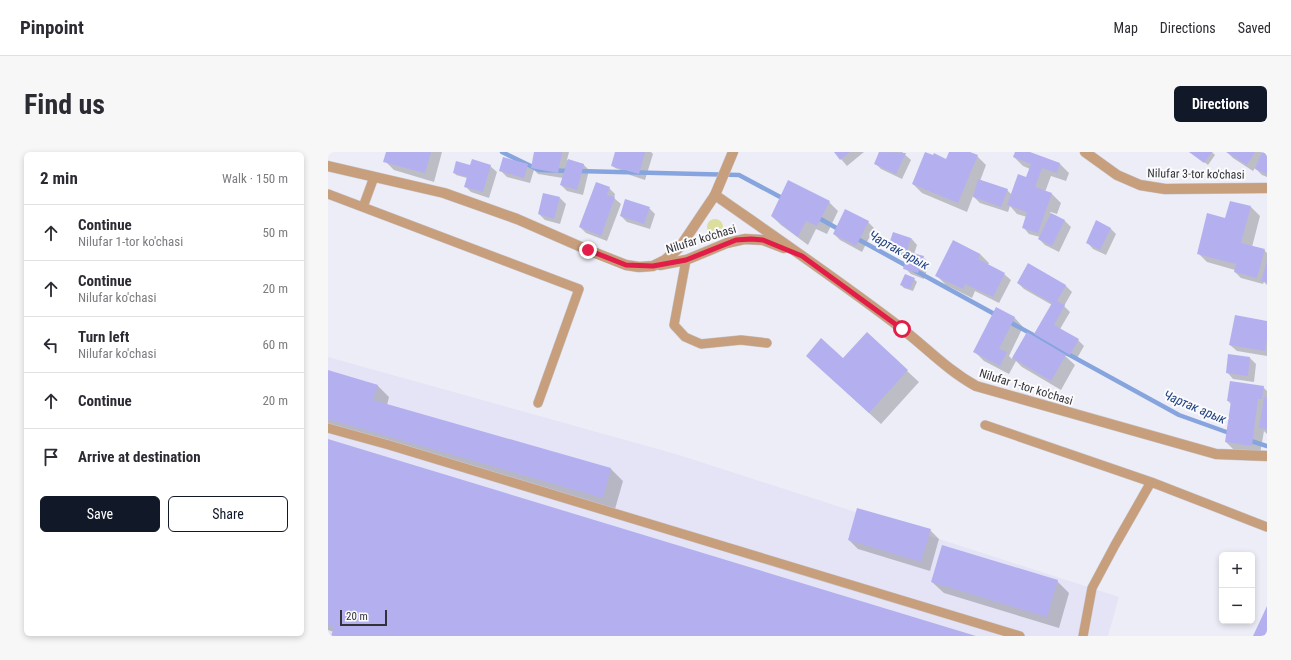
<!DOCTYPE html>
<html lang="en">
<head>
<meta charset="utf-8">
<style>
  body { margin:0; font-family:"Roboto Condensed",sans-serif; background:#f7f7f7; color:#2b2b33 }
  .controls { position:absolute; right:12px; bottom:12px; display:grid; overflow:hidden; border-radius:6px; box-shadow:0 2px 6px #0003 }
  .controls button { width:36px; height:36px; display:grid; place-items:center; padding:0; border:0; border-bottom:1px solid #e1e1e2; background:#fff; color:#2b2b33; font:20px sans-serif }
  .scale { position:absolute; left:12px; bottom:10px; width:47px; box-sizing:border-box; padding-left:4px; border:2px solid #333337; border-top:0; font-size:11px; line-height:14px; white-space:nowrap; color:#333337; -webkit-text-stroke:3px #fbfbfd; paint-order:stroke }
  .stop { position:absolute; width:12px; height:12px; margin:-9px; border:3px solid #e11d48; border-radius:50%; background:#fff }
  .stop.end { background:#e11d48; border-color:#fff; box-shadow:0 1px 4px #0008 }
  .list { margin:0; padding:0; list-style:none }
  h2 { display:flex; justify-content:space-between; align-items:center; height:52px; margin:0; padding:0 16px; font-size:17px }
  h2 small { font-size:13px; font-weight:400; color:#7c7c81 }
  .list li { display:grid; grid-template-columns:26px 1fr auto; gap:12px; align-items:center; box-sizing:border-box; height:56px; padding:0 16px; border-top:1px solid #e1e1e2 }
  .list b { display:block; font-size:15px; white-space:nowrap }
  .list p { margin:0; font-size:13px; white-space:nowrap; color:#7c7c81 }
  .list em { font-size:13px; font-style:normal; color:#7c7c81 }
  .actions { display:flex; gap:8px; padding:12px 16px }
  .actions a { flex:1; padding:9px 0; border:1px solid #111827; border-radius:6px; text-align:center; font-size:14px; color:#111827 }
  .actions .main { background:#111827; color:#fff }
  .icon { flex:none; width:22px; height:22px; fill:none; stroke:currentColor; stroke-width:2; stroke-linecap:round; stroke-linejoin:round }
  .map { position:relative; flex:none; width:939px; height:484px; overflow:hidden; border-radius:6px }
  header { display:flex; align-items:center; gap:24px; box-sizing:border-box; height:56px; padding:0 20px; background:#fff; border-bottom:1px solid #e1e1e2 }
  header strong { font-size:19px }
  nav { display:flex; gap:22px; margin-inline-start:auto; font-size:14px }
  .intro { display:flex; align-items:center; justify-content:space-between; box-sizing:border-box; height:96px; padding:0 24px }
  h1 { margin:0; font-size:28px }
  .button { padding:10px 18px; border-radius:6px; background:#111827; color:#fff; font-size:14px; font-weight:700 }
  main { display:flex; gap:24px; padding:0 24px }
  aside { flex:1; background:#fff; border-radius:6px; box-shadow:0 2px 6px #0003 }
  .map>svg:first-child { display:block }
</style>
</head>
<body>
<header>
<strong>Pinpoint</strong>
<nav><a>Map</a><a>Directions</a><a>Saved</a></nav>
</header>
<div class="intro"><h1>Find us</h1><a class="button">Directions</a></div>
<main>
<aside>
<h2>2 min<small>Walk · 150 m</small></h2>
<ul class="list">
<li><svg class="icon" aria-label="ahead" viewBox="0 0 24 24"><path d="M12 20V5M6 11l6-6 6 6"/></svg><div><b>Continue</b><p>Nilufar 1-tor ko'chasi</p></div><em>50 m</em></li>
<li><svg class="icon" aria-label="ahead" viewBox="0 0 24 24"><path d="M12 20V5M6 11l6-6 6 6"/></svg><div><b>Continue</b><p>Nilufar ko'chasi</p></div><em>20 m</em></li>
<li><svg class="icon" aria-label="left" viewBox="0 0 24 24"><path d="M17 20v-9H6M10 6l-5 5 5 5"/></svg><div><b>Turn left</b><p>Nilufar ko'chasi</p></div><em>60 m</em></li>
<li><svg class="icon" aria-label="ahead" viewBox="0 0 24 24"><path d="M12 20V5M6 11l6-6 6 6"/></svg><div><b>Continue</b></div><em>20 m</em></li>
<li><svg class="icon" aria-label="arrive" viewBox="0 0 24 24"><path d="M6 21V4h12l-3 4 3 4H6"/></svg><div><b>Arrive at destination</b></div></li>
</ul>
<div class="actions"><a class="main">Save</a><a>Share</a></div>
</aside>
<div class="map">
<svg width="939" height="484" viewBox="0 0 939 484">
  <rect width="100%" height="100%" fill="#ededf7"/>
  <path fill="#e5e4f6" d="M0,205L351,303L791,445L780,484H0Z"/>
  <path fill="#dbde9d" d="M379 75a8 8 0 1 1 16 0a8 8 0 1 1-16 0Z"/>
  <path fill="#0003" d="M59,0H114L106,30L66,18L57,9Z
    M207,0H241L239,8L255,12L261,18L255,43L239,39L233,33L235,26L210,22L206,18L202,31L179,25L172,18L200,13L204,17Z
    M288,0H323L325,2L317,28L302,23L299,20L287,16L284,13Z
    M507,0H536L519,14Z
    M552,0H574L583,8L574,27L553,17L547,11Z
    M622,0H640L649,4L658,13L652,29L679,38L684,43L699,26L702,17L695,14L686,5L688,0H699L732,12L741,21L738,29L723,24L717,40L724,42L733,51L729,62L723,60L722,61L737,69L743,75L731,100L717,93L711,87L712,85L701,82L695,75L699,65L689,62L682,54L680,60L652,51L645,44L639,60L594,41L585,32L619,8Z
    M863,0H884L887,3L880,13Z
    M899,0H933L935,2L936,0H939V25L934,23L927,16L925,19L905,6Z
    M141,14H162L169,20L161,46L143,40L137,34L139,26L128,23L126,20Z
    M281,36L287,42L286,46L293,52L279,89L258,81L252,75Z
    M232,46L238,52L232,72L217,68L211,62Z
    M501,50L510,59L499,82L488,77L480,93L453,73L444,64Z
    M923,55L932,64L924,95L936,98L939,101V133L936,130L935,132L913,126L907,120V118L879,110L870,101L898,67Z
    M321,56L327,62L322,77L299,70L293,64Z
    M540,70L546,76L534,100L512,88L506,82Z
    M782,76L788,82L778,103L765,97L759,90Z
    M583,86L589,93L586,102L595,105L601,111L596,127L583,122L577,116L580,105L567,101L561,95Z
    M626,89L652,102L661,111L660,113L676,122L683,128L671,151L647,139L644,146L618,133L609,124Z
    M701,113L738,134L744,140L736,154L742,160L732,177L750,188L756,194L748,208L735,202L747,213L733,238L694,215L688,209L681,222L656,209L647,200L686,165L695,175L681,204L684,207L699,181L716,190L707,182L724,153L696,137L690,131Z
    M586,127L589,130L585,139L576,136L573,133Z
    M939,170V204L909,199L902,193Z
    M539,182L591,230L553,272L491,215L515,208Z
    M901,203L922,206L928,212L926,230L905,227L899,220Z
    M0,219L49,233L61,245L59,253L283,317L295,329L287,357L0,274Z
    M935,235L939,239V282L936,279L932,302L907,299L898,290L903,252L900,249Z
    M0,288L646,484H4L6,480L0,478Z
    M602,378L611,387L602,419L530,397L521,388Z
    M729,429L741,441L731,476L616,441L604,430Z"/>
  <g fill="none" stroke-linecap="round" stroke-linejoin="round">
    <path stroke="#86a4dd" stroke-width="4.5" d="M174,0L211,18L242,19
      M249,19L411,23L456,47
      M489,65L512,78
      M526,85L670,164
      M678,168L851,263L904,282
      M920,288L939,294"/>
  </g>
  <path fill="#b4b0f0" d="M58,0H103L97,21L55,10Z
    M206,0H234L230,21L203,16Z
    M287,0H317L311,22L283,14Z
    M506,0H522L512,8Z
    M551,0L578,1L568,22L546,12Z
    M597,0L605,3L606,1L618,7L621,0H642L650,3L630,51L584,32Z
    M687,0H702L732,11L729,21L714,16L707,35L724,41L710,81L694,76L699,60L679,53L690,22L698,25L703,12L685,5Z
    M861,0H884L876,11Z
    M898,0H927L919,13Z
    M934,0H939V22L927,17Z
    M175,5L200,12L196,26L171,19Z
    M144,7L163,13L155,40L136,35L139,25L125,21L128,9L142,13Z
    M240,7L256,12L249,38L232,33Z
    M650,27L680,37L673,55L645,45Z
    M460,28L502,49L489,74L478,69L470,85L443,64Z
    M268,30L282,35L279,43L287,45L273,84L251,75Z
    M215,41L232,45L226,67L210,62Z
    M297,47L322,55L316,72L292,64Z
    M902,49L923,54L913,91L937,97L929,126L906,120L908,112L869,102L879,61L897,66Z
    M517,57L541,69L528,94L505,82Z
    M723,61L737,68L724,94L710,87Z
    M768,68L783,76L772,98L758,91Z
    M565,80L583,86L578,101L560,95Z
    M625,88L652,102L650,107L677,121L665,145L637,132L635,137L607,124Z
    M581,100L596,104L590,121L575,117Z
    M939,109V130L933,129Z
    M700,111L738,133L729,149L737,153L726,173L751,187L742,203L706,182L724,151L689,131Z
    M577,122L587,126L582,137L572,133Z
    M668,155L687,165L671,197L679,200L672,214L645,200Z
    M907,163L939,169V187L937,199L901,193Z
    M539,180L580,218L541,261L478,204L493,186L515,206Z
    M699,180L738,203L723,229L684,206Z
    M900,202L922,205L920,224L898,221Z
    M0,218L50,233L45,248L283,316L275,346L0,267Z
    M902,229L936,234L934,247H930L924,294L897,290L903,249H899Z
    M936,245L939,246V277L931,276Z
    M0,287L648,484H3L6,475L0,473Z
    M529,356L603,377L593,410L520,388Z
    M614,393L730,428L719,465L603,430Z
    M939,454V484H925Z"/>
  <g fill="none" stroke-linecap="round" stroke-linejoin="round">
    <defs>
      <path id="service" d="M0,42L251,137L210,251
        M35,55L46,25
        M358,108L346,173L357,185L373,192L413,188L439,191
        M657,273L823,330L939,375
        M0,276L61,293L692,484
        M755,484L764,436L787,393L823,330"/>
      <path id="minor" d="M757,0L789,23L812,33L837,37L939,36
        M387,43L405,0"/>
      <path id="tertiary" d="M0,14L116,41L189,67L260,98L298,113L311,115L325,114L337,108L352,95L387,43C450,87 513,130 573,176C599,196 619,218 648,234L888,302L939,304
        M332,113L358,108L399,91L417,87L435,88L456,96"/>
    </defs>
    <use href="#service" stroke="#c8c8d1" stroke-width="10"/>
    <use href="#minor" stroke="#c8c8d1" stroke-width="11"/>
    <use href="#tertiary" stroke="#c8c8d1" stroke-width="11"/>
    <use href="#service" stroke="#c79f7c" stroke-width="9"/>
    <use href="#minor" stroke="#c79f7c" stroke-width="10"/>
    <use href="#tertiary" stroke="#c79f7c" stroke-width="10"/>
  </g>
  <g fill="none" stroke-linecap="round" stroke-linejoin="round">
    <path stroke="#e11d48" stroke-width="5" d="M260,98L298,113L325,114L358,108L408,88L423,87L435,88L474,104L574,177"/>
  </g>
  <g text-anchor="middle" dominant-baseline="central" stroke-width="4" stroke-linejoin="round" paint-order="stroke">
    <g font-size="12" fill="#333337" stroke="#fbfbfd">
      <text transform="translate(868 22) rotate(1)">Nilufar 3-tor ko'chasi</text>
      <text transform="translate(373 87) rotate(-17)">Nilufar ko'chasi</text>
      <text transform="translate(698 235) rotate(17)">Nilufar 1-tor ko'chasi</text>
    </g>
    <g font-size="13" font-style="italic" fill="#1e4083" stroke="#fbfbfd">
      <text transform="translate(571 98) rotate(29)">Чартак арык</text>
      <text transform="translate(867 255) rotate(23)">Чартак арык</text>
    </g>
  </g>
</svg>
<div class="controls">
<button>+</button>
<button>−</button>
</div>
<div class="scale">20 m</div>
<div class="stop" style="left:574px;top:177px"></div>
<div class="stop end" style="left:260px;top:98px"></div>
</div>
</main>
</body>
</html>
